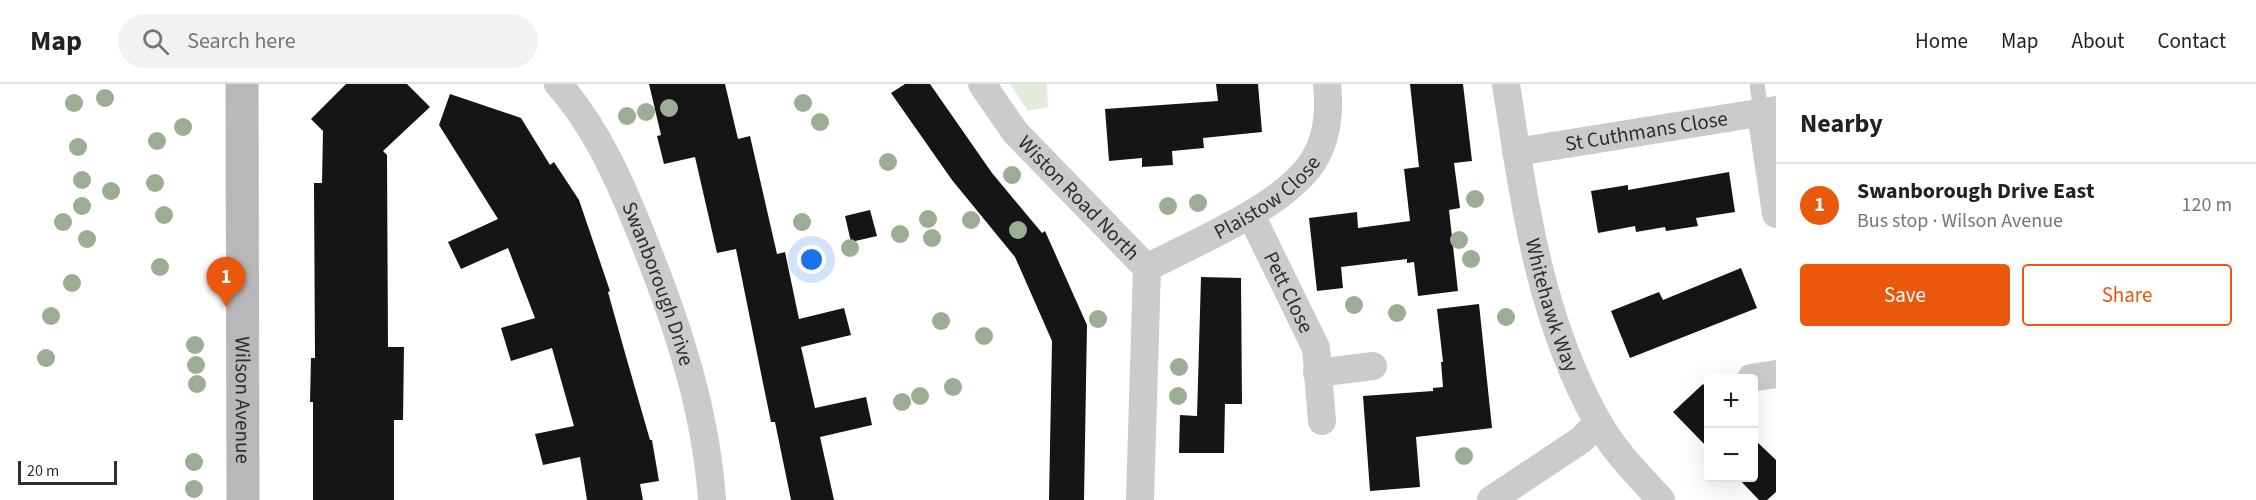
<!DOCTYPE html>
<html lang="en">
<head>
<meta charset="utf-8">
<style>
  body { margin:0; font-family:"Source Sans 3",sans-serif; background:#f2f2f2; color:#222 }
  .controls { position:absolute; right:18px; bottom:18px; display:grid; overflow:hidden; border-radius:6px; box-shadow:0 6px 24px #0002 }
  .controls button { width:54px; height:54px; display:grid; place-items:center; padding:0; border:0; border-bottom:2px solid #e0e0e0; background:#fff; color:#222; font:30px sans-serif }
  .scale { position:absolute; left:18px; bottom:15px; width:99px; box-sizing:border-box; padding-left:6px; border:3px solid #2e2e2e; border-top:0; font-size:16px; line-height:21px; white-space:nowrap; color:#2e2e2e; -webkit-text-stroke:4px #fff; paint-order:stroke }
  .you { position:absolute; left:812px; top:176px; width:21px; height:21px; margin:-15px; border:4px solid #fff; border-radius:50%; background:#1a73e8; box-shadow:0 0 0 9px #1a73e833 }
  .badge { display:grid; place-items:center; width:39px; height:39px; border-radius:50%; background:#ea580c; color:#fff; font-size:20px; font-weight:700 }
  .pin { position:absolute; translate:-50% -50px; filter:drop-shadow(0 2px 3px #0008) }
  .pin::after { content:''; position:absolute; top:32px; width:21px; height:18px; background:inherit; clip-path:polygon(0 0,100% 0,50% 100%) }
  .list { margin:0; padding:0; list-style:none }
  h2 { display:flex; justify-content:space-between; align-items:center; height:78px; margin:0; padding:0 24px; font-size:26px }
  h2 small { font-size:20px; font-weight:400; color:#767676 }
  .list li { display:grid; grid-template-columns:39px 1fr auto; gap:18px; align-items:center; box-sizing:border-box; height:84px; padding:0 24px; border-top:2px solid #e0e0e0 }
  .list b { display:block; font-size:22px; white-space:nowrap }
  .list p { margin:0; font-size:20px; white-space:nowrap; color:#767676 }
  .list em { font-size:20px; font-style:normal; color:#767676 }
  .actions { display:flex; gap:12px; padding:18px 24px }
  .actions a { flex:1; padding:14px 0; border:2px solid #ea580c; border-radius:6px; text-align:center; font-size:21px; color:#ea580c }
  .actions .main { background:#ea580c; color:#fff }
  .icon { flex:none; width:33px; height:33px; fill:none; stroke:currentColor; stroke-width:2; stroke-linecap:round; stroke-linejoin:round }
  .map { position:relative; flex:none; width:1776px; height:416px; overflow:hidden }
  header { display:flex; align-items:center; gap:36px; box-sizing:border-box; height:84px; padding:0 30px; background:#fff; border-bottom:2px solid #e0e0e0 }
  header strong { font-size:28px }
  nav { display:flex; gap:33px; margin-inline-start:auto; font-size:21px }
  .search { width:420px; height:54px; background:#f2f2f2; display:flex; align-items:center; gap:15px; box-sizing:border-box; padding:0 21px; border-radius:33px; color:#767676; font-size:22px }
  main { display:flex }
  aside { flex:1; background:#fff }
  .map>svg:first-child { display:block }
</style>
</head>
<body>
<header>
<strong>Map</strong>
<div class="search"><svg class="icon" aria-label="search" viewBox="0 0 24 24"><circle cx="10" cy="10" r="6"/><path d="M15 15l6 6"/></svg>Search here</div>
<nav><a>Home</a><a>Map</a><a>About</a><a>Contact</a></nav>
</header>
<main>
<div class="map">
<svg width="1776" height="416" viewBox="0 0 1776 416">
  <rect width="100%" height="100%" fill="#fff"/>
  <path fill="#e1ecdb" d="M1010,0H1047L1048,23L1028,27Z"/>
  <path fill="#151515" d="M346,0H407L430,23L383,67L387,71L388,263H404L403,336H394V416H313V318H310L311,274H315L314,99H322L323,47L311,35Z
    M649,0H725L738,55L750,52L777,170L785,168L799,235L844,224L851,251L801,263L815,324L866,313L872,341L820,353L834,416H791L775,338H771L764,304L736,165L717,169L695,73L664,80L657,52L661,51Z
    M905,0H930L992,89L1042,149L1045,147L1087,241L1084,416H1049L1052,257L1015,173L952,96L891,9Z
    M1216,0H1258L1262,48L1203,54L1204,64L1172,67L1173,81L1142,83V74L1109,77L1105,25L1218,17Z
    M1410,0H1463L1472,77L1454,79L1460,124L1449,126L1458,207L1418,212L1414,178L1407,179V175L1341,183L1343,204L1317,207L1309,134L1357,128L1358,144L1410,137L1404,85L1419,83Z
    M450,10L521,34L550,81L554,78L579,116L610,207L608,208L625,269L650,356H652L659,397L640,400L643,416H587L580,373L543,381L535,350L574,342L552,264L511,277L501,244L535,234L508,164L461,185L448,158L498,135L439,41Z
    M1729,88L1735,128L1696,134L1698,142L1666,147L1665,143L1636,148L1635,142L1598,149L1591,107L1628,101V106Z
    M870,126L877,152L851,158L845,132Z
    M1741,184L1757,224L1630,274L1611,227L1659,208L1663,216Z
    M1201,193L1241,194L1242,320H1225L1224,369H1179L1180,331L1197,332Z
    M1479,220L1492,344L1416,353L1420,403L1370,407L1363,312L1433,307V304L1443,303L1441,278H1443L1437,225Z
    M1703,300L1708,305V364L1673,328Z
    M1754,355L1776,376V408L1767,416H1759L1737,393H1754Z"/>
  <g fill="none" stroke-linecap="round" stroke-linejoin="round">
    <path stroke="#cbcbcb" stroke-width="15" d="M1757,0L1761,28"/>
    <g stroke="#cbcbcb" stroke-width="28">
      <path id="s1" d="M558,0C598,45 623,104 645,160C678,242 706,327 712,416"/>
      <path id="s2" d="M982,0L1015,48L1147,184L1140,416"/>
      <path id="s3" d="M1506,0C1524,117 1539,234 1598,338C1614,367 1639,392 1661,416"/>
      <path d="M1761,28L1776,130"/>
      <path id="s4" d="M1516,68L1776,26"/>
      <path id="s5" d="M1251,131L1316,264L1322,337"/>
      <path id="s6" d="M1147,184C1195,158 1281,124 1312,79C1327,56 1330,27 1327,0"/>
      <path d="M1317,289L1373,282"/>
      <path d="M1751,294L1776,290"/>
      <path d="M1491,416L1581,356L1598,339"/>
    </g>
    <path stroke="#b8b8b8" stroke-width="33" id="s7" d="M242,0L243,416"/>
  </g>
  <g fill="#9bad93">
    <circle cx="105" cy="14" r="9"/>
    <circle cx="74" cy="19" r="9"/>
    <circle cx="803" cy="19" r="9"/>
    <circle cx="669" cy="24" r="9"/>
    <circle cx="646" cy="28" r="9"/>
    <circle cx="627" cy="32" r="9"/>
    <circle cx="820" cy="38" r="9"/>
    <circle cx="183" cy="43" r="9"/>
    <circle cx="157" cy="57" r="9"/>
    <circle cx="78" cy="63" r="9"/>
    <circle cx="888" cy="78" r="9"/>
    <circle cx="1012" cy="91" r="9"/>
    <circle cx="82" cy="96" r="9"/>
    <circle cx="155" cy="99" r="9"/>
    <circle cx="111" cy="107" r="9"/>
    <circle cx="1475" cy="115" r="9"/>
    <circle cx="1198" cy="119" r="9"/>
    <circle cx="82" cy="122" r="9"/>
    <circle cx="1168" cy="122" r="9"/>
    <circle cx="164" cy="131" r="9"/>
    <circle cx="928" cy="135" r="9"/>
    <circle cx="971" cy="136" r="9"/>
    <circle cx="63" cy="138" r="9"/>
    <circle cx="802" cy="138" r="9"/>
    <circle cx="1018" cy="146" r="9"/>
    <circle cx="900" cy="150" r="9"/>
    <circle cx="932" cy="154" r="9"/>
    <circle cx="87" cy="155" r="9"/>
    <circle cx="1459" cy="156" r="9"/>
    <circle cx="850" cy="164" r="9"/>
    <circle cx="1471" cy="175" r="9"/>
    <circle cx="160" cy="183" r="9"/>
    <circle cx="72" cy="199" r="9"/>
    <circle cx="1354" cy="221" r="9"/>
    <circle cx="1397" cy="229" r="9"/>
    <circle cx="51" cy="232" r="9"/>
    <circle cx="1506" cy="233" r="9"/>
    <circle cx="1098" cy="235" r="9"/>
    <circle cx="941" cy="237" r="9"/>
    <circle cx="984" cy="252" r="9"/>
    <circle cx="195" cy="261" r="9"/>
    <circle cx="46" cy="274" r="9"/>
    <circle cx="196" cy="281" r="9"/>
    <circle cx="1179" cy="283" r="9"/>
    <circle cx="197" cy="300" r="9"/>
    <circle cx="953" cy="303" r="9"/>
    <circle cx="920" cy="312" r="9"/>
    <circle cx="1178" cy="312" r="9"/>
    <circle cx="902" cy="318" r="9"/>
    <circle cx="1464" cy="372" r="9"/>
    <circle cx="194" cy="378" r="9"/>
    <circle cx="194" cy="405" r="9"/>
  </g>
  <g text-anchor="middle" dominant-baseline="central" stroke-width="6" stroke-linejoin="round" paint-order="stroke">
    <g font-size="21" fill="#2e2e2e" stroke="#fff">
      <text stroke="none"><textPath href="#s4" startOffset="132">St Cuthmans Close</textPath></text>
      <text stroke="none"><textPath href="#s6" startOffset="140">Plaistow Close</textPath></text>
      <text stroke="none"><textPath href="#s2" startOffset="150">Wiston Road North</textPath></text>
      <text stroke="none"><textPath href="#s1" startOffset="225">Swanborough Drive</textPath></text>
      <text stroke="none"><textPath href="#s5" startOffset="86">Pett Close</textPath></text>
      <text stroke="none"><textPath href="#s3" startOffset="226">Whitehawk Way</textPath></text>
      <text stroke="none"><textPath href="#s7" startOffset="316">Wilson Avenue</textPath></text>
    </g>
  </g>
</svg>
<div class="controls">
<button>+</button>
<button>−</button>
</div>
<div class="scale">20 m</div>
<div class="you"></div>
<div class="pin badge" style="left:226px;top:223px">1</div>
</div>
<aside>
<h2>Nearby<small></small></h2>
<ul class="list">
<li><span class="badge">1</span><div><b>Swanborough Drive East</b><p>Bus stop · Wilson Avenue</p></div><em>120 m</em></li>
</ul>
<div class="actions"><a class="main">Save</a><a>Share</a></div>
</aside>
</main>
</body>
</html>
